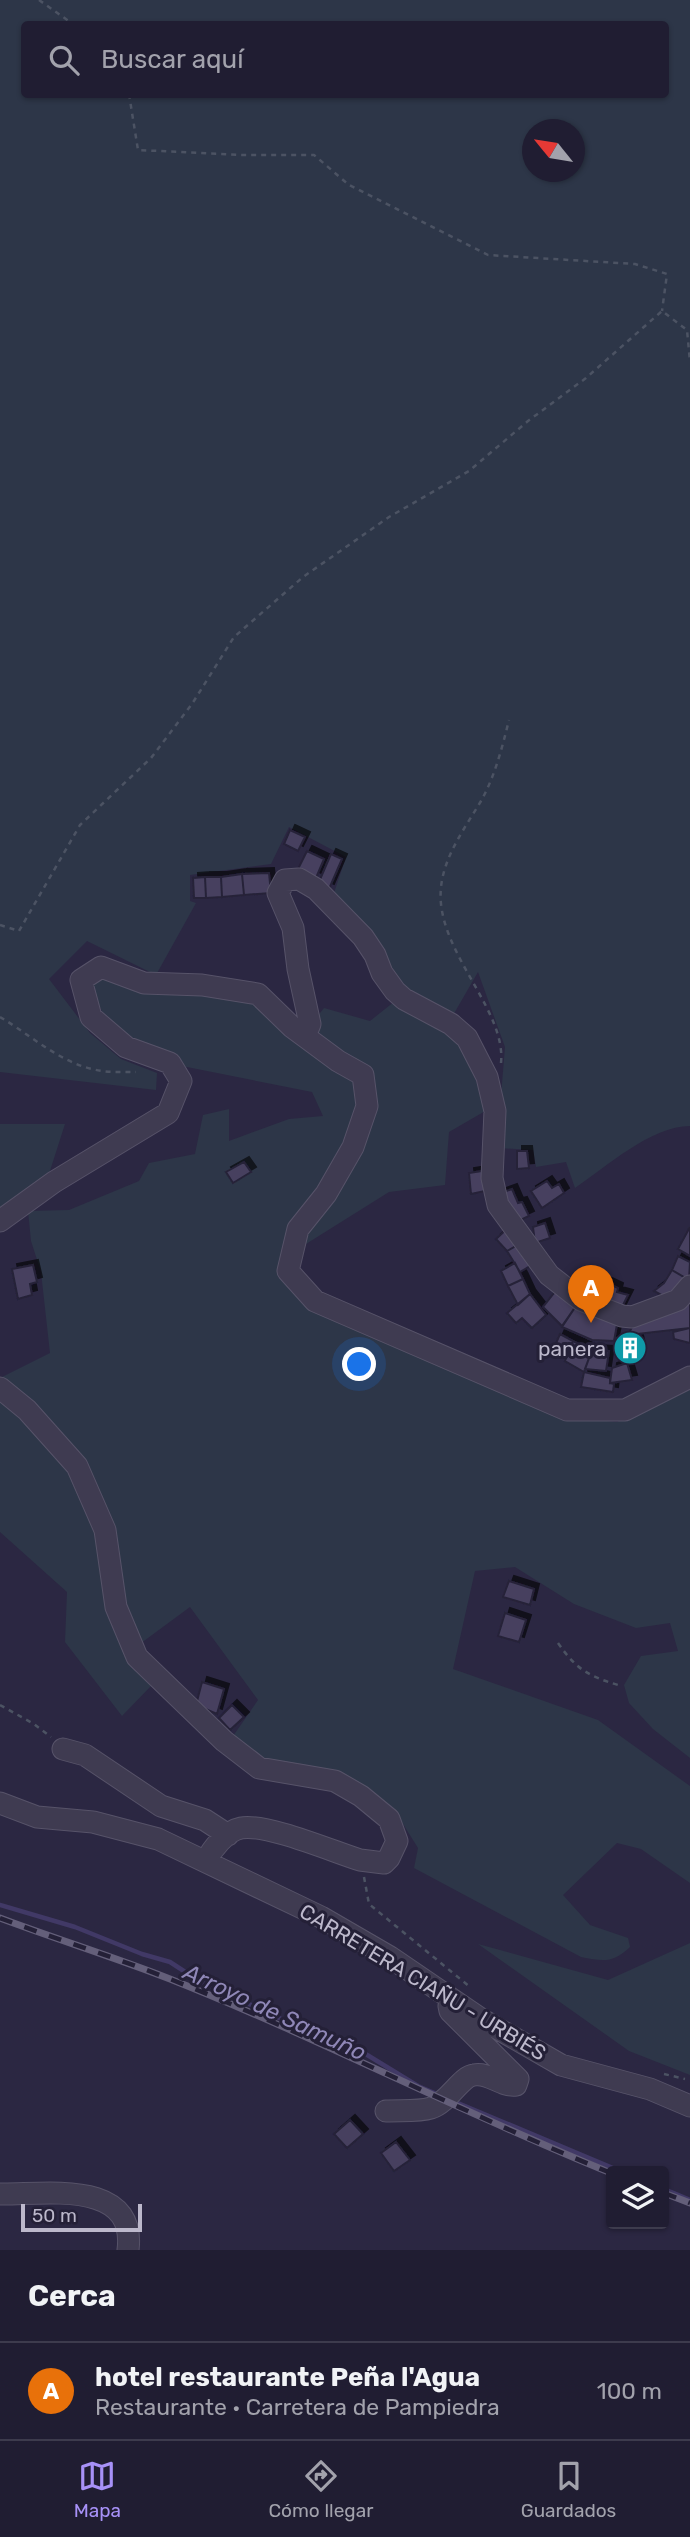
<!DOCTYPE html>
<html lang="es">
<head>
<meta charset="utf-8">
<style>
  body { margin:0; font-family:Rubik,sans-serif; background:#28263a; color:#f1f3f6 }
  .controls { position:absolute; right:21px; bottom:21px; display:grid; overflow:hidden; border-radius:7px; box-shadow:0 2px 5px #0004 }
  .controls button { width:63px; height:63px; display:grid; place-items:center; padding:0; border:0; border-bottom:2px solid #3d3b4d; background:#201d32; color:#f1f3f6; font:35px sans-serif }
  .compass { position:absolute; left:522px; top:119px; width:63px; height:63px; border-radius:50%; background:#201d32; box-shadow:0 2px 5px #0004; rotate:300deg }
  .scale { position:absolute; left:21px; bottom:18px; width:121px; box-sizing:border-box; padding-left:7px; border:4px solid #bcb8cb; border-top:0; font-size:19px; line-height:24px; white-space:nowrap; color:#bcb8cb; -webkit-text-stroke:5px #242037; paint-order:stroke }
  .you { position:absolute; left:360px; top:1365px; width:24px; height:24px; margin:-18px; border:5px solid #fff; border-radius:50%; background:#1a73e8; box-shadow:0 0 0 10px #1a73e833 }
  .badge { display:grid; place-items:center; width:46px; height:46px; border-radius:50%; background:#a791f7; color:#fff; font-size:23px; font-weight:700 }
  .pin { position:absolute; translate:-50% -58px; filter:drop-shadow(0 2px 4px #0008) }
  .pin::after { content:''; position:absolute; top:37px; width:24px; height:21px; background:inherit; clip-path:polygon(0 0,100% 0,50% 100%) }
  .list { margin:0; padding:0; list-style:none }
  h2 { display:flex; justify-content:space-between; align-items:center; height:91px; margin:0; padding:0 28px; font-size:30px }
  h2 small { font-size:23px; font-weight:400; color:#a2a2ac }
  .list li { display:grid; grid-template-columns:46px 1fr auto; gap:21px; align-items:center; box-sizing:border-box; height:98px; padding:0 28px; border-top:2px solid #3d3b4d }
  .list b { display:block; font-size:26px; white-space:nowrap }
  .list p { margin:0; font-size:23px; white-space:nowrap; color:#a2a2ac }
  .list em { font-size:23px; font-style:normal; color:#a2a2ac }
  .icon { flex:none; width:38px; height:38px; fill:none; stroke:currentColor; stroke-width:2; stroke-linecap:round; stroke-linejoin:round }
  .map { position:relative; flex:none; width:690px; height:2250px; overflow:hidden }
  .search { position:absolute; background:#201d32; box-shadow:0 2px 5px #0004; left:21px; right:21px; top:21px; height:77px; display:flex; align-items:center; gap:18px; box-sizing:border-box; padding:0 24px; border-radius:7px; color:#a2a2ac; font-size:26px }
  .sheet { height:189px; background:#201d32 }
  nav { display:flex; justify-content:space-around; align-items:center; box-sizing:border-box; height:98px; border-top:2px solid #3d3b4d; background:#201d32; font-size:19px; color:#a2a2ac }
  nav a { display:grid; justify-items:center; gap:4px }
  nav .on { color:#a791f7 }
  .map>svg:first-child { display:block }
</style>
</head>
<body>
<div class="map">
<svg width="690" height="2250" viewBox="0 0 690 2250">
  <defs>
    <filter id="shadow"><feDropShadow dx="5" dy="-5" stdDeviation="0" flood-color="#0009"/></filter>
  </defs>
  <rect width="100%" height="100%" fill="#2b2742"/>
  <path fill="#2d3648" fill-rule="evenodd" d="M0,0H690V1126C651,1126 606,1167 575,1188L566,1162L536,1167L533,1150L499,1148L500,1108L505,1047L478,972L452,1017L487,1110L449,1132L445,1185L389,1192L306,1244L291,1223L282,1248L283,1275L423,1355L500,1393L564,1417L617,1422L690,1385V1758L653,1729L629,1703L624,1685L641,1656L678,1651L670,1623L636,1628L574,1604L515,1567L475,1571L453,1669L598,1720L690,1786V1883L641,1849L617,1843L563,1895L590,1925L628,1938L630,1947C612,1964 603,1961 581,1957L414,1868L418,1848L398,1816L261,1761L231,1739L258,1700L190,1607L129,1652L151,1686L122,1716L65,1642L67,1592L0,1532V1378L50,1353L41,1272L31,1241L28,1211L69,1210L139,1181L149,1163L195,1154L203,1115L229,1109V1141L289,1119L323,1116L312,1092L187,1067L144,1061L104,1016L89,983L102,975L255,1000L296,1043L324,1008L370,1021L409,990L389,973L334,893L346,857L289,827L271,864L190,875V901L196,903L156,975L87,941L49,979L90,1033L121,1059L157,1073L156,1090L0,1072ZM24,24H666V94H24ZM532,130H574V172H532Z
    M0,1124H65L48,1177L0,1212Z
    M690,1943V2075L629,2051L478,1944L608,1980Z"/>
  <g fill="none" stroke-linecap="round" stroke-linejoin="round">
    <path stroke="#413966" stroke-width="4.5" d="M0,1905L75,1927L142,1954L170,1962L196,1979L313,2034L346,2042L418,2086L439,2095
      M453,2101L620,2171
      M664,2189L690,2200"/>
  </g>
  <path fill="#46415f" stroke="#262239" stroke-width="2" filter="url(#shadow)" d="M290,830L305,837L298,851L284,844Z
    M307,851L324,859L316,878L298,869Z
    M331,854L342,859L329,889L318,884Z
    M269,873L271,893L244,895L242,874Z
    M242,874L244,895L222,897L221,877Z
    M205,877L206,898H194L193,878Z
    M205,877H221L222,897L206,898Z
    M517,1151H527L529,1168L517,1169Z
    M244,1162L251,1172L233,1183L226,1172Z
    M482,1171L485,1191L471,1194L469,1173Z
    M547,1181L552,1188L559,1184L564,1193L542,1208L531,1191Z
    M512,1189L518,1203L522,1202L529,1216L514,1223L498,1194Z
    M545,1223L550,1238L535,1243L533,1227Z
    M509,1227L523,1242L507,1251L496,1239Z
    M690,1227V1256L678,1249Z
    M521,1243L535,1263L520,1272L507,1251Z
    M678,1256L690,1262L689,1280L672,1270Z
    M515,1263L523,1279L508,1286L501,1271Z
    M33,1265L37,1282L30,1284L32,1295L18,1299L12,1269Z
    M672,1270L689,1280L677,1297H665L654,1291L664,1283Z
    M523,1279L530,1294L518,1305L508,1286Z
    M607,1283L618,1288L617,1292L628,1295L620,1311L596,1302Z
    M558,1288L578,1303L562,1326L543,1307Z
    M530,1294L546,1315L532,1328L522,1318L516,1323L507,1313Z
    M690,1301V1328L628,1335L635,1321Z
    M578,1303L618,1319L614,1341L592,1340L562,1327Z
    M690,1328V1343L674,1339L673,1332Z
    M560,1334L573,1341L567,1355L554,1348Z
    M638,1340L641,1353L622,1357L619,1344Z
    M573,1341L592,1350L584,1372L565,1361Z
    M592,1350L609,1351L606,1371L585,1369Z
    M627,1363L632,1380L610,1383L612,1368Z
    M584,1372L610,1378V1383L614,1384L613,1392L581,1387Z
    M509,1581L534,1589L530,1605L503,1597Z
    M505,1613L526,1620L519,1642L498,1636Z
    M202,1682L224,1689L217,1714L196,1705Z
    M232,1705L244,1717L230,1730L219,1718Z
    M350,2120L363,2134L347,2148L334,2134Z
    M396,2142L410,2160L394,2171L381,2153Z"/>
  <g fill="none" stroke-linecap="round" stroke-linejoin="round">
    <defs>
      <path id="minor" d="M305,1036L310,1024L298,969L293,928L278,893L285,880L299,879L316,889L363,937L375,955L382,973L395,991L404,999L451,1024L467,1038L487,1077L495,1111L492,1178L498,1205L549,1275L581,1300L622,1316L632,1317L678,1300L690,1286
        M0,1221L54,1182L168,1113L181,1081L170,1063L126,1047L91,1017L81,980L101,967L144,983L202,985L258,994L292,1027L338,1061L363,1075L367,1106L353,1147L326,1194L298,1229L288,1271L315,1301L567,1410H625L690,1377
        M0,1388L27,1410L77,1466L105,1530L116,1607L137,1657L224,1741L259,1768L335,1781L361,1796L389,1819L397,1841L389,1858L384,1863L360,1860C334,1852 266,1823 241,1828C226,1831 212,1849 206,1861
        M63,1749L85,1755L161,1806L205,1820L228,1835
        M0,1803L37,1817L93,1822L158,1839L321,1917L390,1957L481,2019L561,2065L650,2089L690,2106
        M386,2111C400,2110 418,2112 431,2108C448,2103 461,2076 474,2075C489,2072 501,2087 516,2085L518,2079L450,2011L449,2006
        M0,2194C43,2195 137,2178 128,2250"/>
    </defs>
    <use href="#minor" stroke="#575369" stroke-width="23"/>
    <path stroke="#4c5363" stroke-width="2.5" stroke-dasharray="5 5" stroke-linecap="butt" d="M39,0L73,24
      M129,94L138,150L243,155H314L349,185L488,255L635,264L667,274L662,311
      M0,925L19,931L80,825L151,758L192,704L234,637L303,577L389,517L469,471L528,421L586,378L662,311L687,330L690,362
      M0,1017C29,1034 58,1061 92,1069C107,1073 121,1072 136,1072
      M501,1063C506,1013 447,961 441,904C437,865 462,833 481,801C495,776 502,748 509,720
      M558,1643C576,1669 588,1676 618,1685
      M0,1705L34,1724L51,1737
      M364,1877L369,1904L470,1987
      M664,2074L685,2079"/>
    <use href="#minor" stroke="#3f3b51" stroke-width="21"/>
    <defs>
      <path id="rail" d="M0,1918C56,1939 114,1957 170,1979C319,2038 462,2113 611,2173
        M664,2193L690,2203"/>
    </defs>
    <use href="#rail" stroke="#645f7a" stroke-width="7"/>
    <use href="#rail" stroke="#242037" stroke-width="4.5" stroke-dasharray="13" stroke-linecap="butt"/>
  </g>
  <defs>
    <symbol id="building-disc" viewBox="-11 -11 22 22"><circle r="9.5" fill="#0f9aa8" stroke="#242037"/><path d="M-4-6H4V6H1V3H-1V6H-4ZM-2.5-4.3h1.7v1.8h-1.7ZM.8-4.3h1.7v1.8H.8ZM-2.5-1h1.7V.8h-1.7ZM.8-1h1.7V.8H.8Z" fill="#fff"/></symbol>
  </defs>
  <g fill-rule="evenodd">
    <use href="#building-disc" x="611" y="1329" width="38" height="38"/>
  </g>
  <g text-anchor="middle" dominant-baseline="central" stroke-width="6" stroke-linejoin="round" paint-order="stroke">
    <g font-size="21" fill="#bcb8cb" stroke="#242037" text-anchor="end">
      <text x="606" y="1348">panera</text>
    </g>
    <g font-size="21" fill="#bcb8cb" stroke="#242037">
      <text transform="translate(423 1982) rotate(31)">CARRETERA CIAÑU - URBIÉS</text>
    </g>
    <g font-size="23" font-style="italic" fill="#8f87b7" stroke="#242037">
      <text transform="translate(275 2012) rotate(25)">Arroyo de Samuño</text>
    </g>
  </g>
</svg>
<div class="controls">
<button><svg class="icon" aria-label="layers" viewBox="0 0 24 24"><path d="M12 4l9 5-9 5-9-5zM3 14l9 5 9-5"/></svg></button>
</div>
<svg class="compass" viewBox="-18 -18 36 36"><path d="M0-13l5 13h-10z" fill="#e53935"/><path d="M0 13l5-13h-10z" fill="#a2a2ac"/></svg>
<div class="scale">50 m</div>
<div class="you"></div>
<div class="pin badge" style="left:591px;top:1323px;background:#e8710a">A</div>
<div class="search"><svg class="icon" aria-label="search" viewBox="0 0 24 24"><circle cx="10" cy="10" r="6"/><path d="M15 15l6 6"/></svg>Buscar aquí</div>
</div>
<section class="sheet">
<h2>Cerca<small></small></h2>
<ul class="list">
<li><span class="badge" style="background:#e8710a">A</span><div><b>hotel restaurante Peña l'Agua</b><p>Restaurante · Carretera de Pampiedra</p></div><em>100 m</em></li>
</ul>
</section>
<nav>
<a class="on"><svg class="icon" aria-label="map" viewBox="0 0 24 24"><path d="M3 6l6-2 6 2 6-2v14l-6 2-6-2-6 2zM9 4v14M15 6v14"/></svg>Mapa</a>
<a><svg class="icon" aria-label="directions" viewBox="0 0 24 24"><path d="M12 3l9 9-9 9-9-9zM9 14v-3h6M13 9l2 2-2 2"/></svg>Cómo llegar</a>
<a><svg class="icon" aria-label="saved" viewBox="0 0 24 24"><path d="M7 4h10v16l-5-4-5 4z"/></svg>Guardados</a>
</nav>
</body>
</html>
